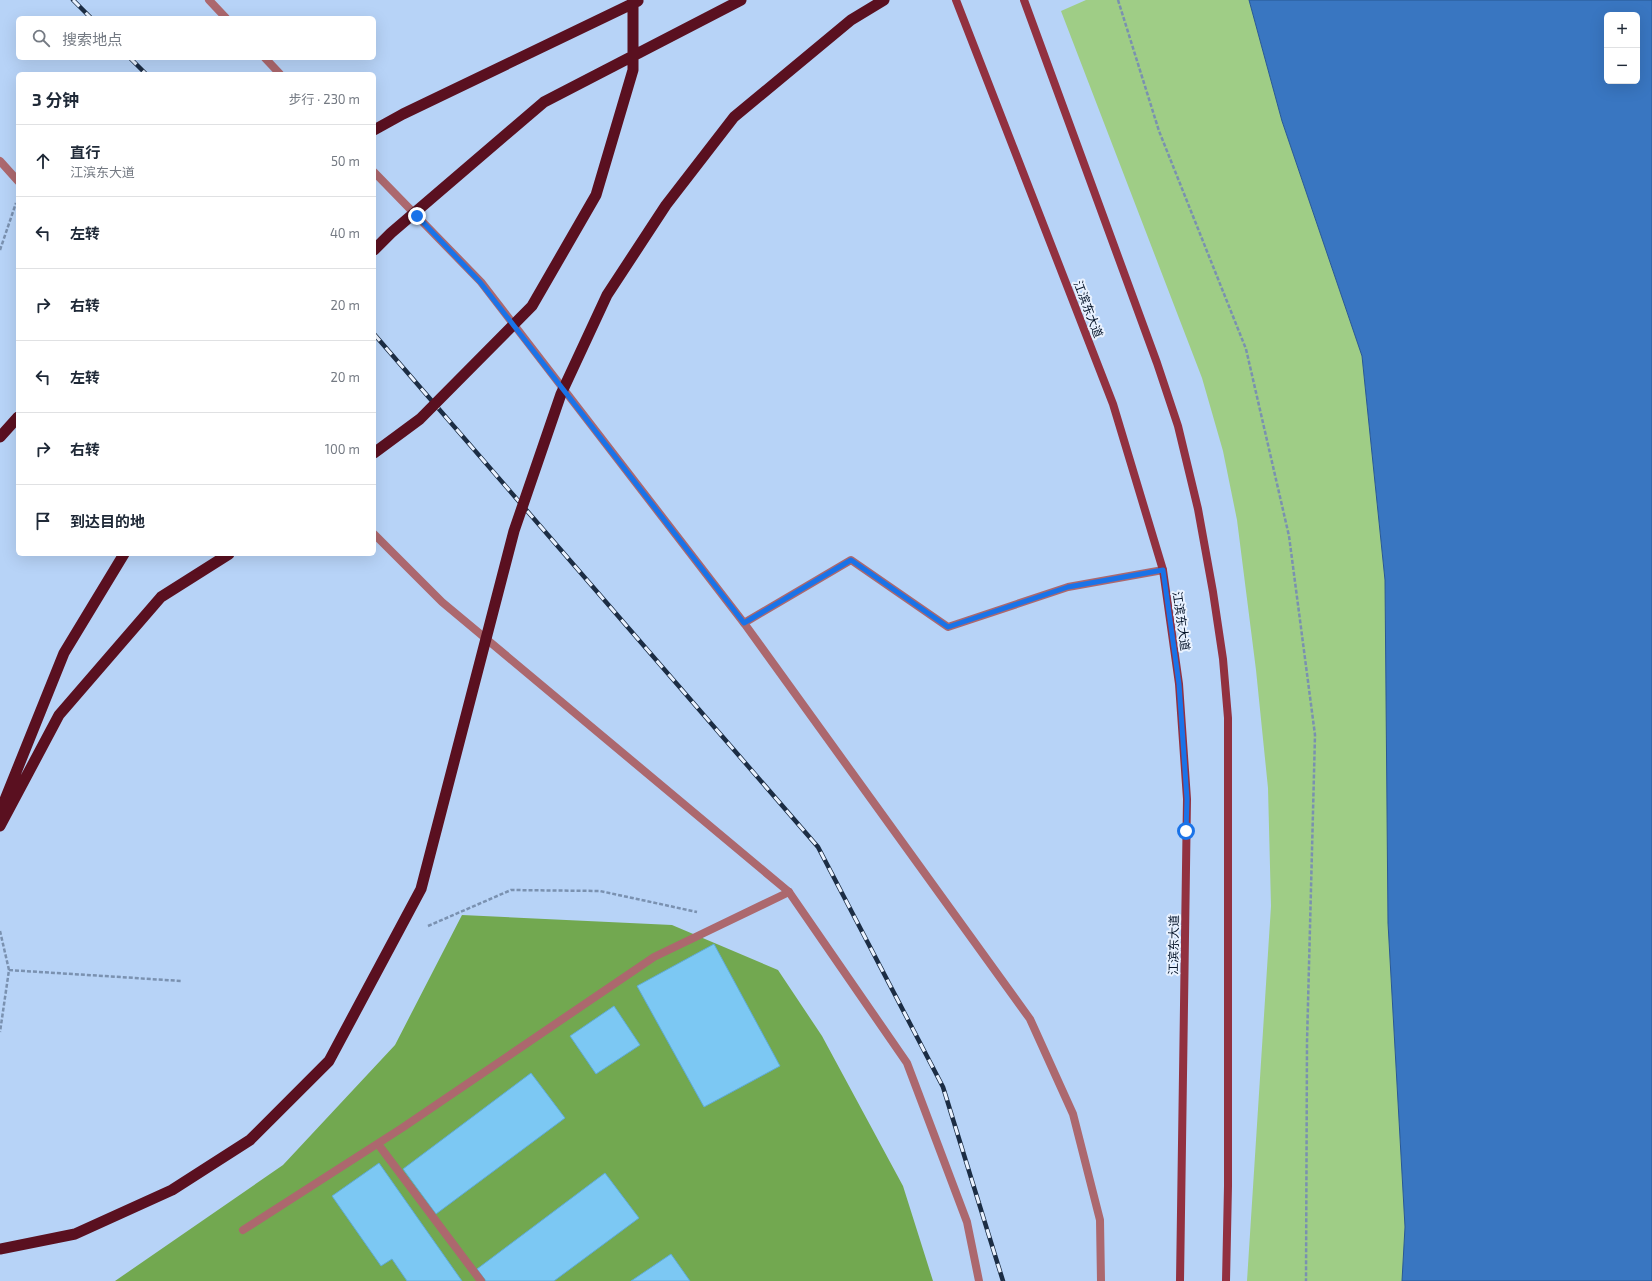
<!DOCTYPE html>
<html lang="zh">
<head>
<meta charset="utf-8">
<style>
  body { margin:0; font-family:"Exo 2","Noto Sans SC",sans-serif; background:#f6f6f7; color:#1f2937 }
  .controls { position:absolute; right:12px; top:12px; display:grid; overflow:hidden; border-radius:6px; box-shadow:0 4px 16px #0002 }
  .controls button { width:36px; height:36px; display:grid; place-items:center; padding:0; border:0; border-bottom:1px solid #e0e1e3; background:#fff; color:#1f2937; font:20px sans-serif }
  .stop { position:absolute; width:12px; height:12px; margin:-9px; border:3px solid #1a73e8; border-radius:50%; background:#fff }
  .stop.end { background:#1a73e8; border-color:#fff; box-shadow:0 1px 4px #0008 }
  .list { margin:0; padding:0; list-style:none }
  h2 { display:flex; justify-content:space-between; align-items:center; height:52px; margin:0; padding:0 16px; font-size:17px }
  h2 small { font-size:13px; font-weight:400; color:#747a83 }
  .list li { display:grid; grid-template-columns:26px 1fr auto; gap:12px; align-items:center; box-sizing:border-box; height:72px; padding:0 16px; border-top:1px solid #e0e1e3 }
  .list b { display:block; font-size:15px; white-space:nowrap }
  .list p { margin:0; font-size:13px; white-space:nowrap; color:#747a83 }
  .list em { font-size:13px; font-style:normal; color:#747a83 }
  .icon { flex:none; width:22px; height:22px; fill:none; stroke:currentColor; stroke-width:2; stroke-linecap:round; stroke-linejoin:round }
  .map { position:relative; flex:none; width:1652px; height:1281px; overflow:hidden }
  .search { position:absolute; background:#fff; box-shadow:0 4px 16px #0002; left:16px; top:16px; width:360px; height:44px; display:flex; align-items:center; gap:10px; box-sizing:border-box; padding:0 14px; border-radius:6px; color:#747a83; font-size:15px }
  .panel { position:absolute; background:#fff; box-shadow:0 4px 16px #0002; left:16px; top:72px; width:360px; height:484px; border-radius:6px }
  .map>svg:first-child { display:block }
</style>
</head>
<body>
<div class="map">
<svg width="1652" height="1281" viewBox="0 0 1652 1281">
  <rect width="100%" height="100%" fill="#b7d3f7"/>
  <path fill="#9fcd86" d="M1086,0H1249L1282,121L1362,356L1385,580L1388,923L1405,1227L1402,1281H1247L1271,906L1268,788L1256,670L1237,520L1223,451L1202,378L1061,11Z"/>
  <path fill="#72a850" d="M462,915L672,925L778,970L822,1036L903,1186L933,1281H115L283,1165L395,1045Z"/>
  <path fill="#3976c1" stroke="#295893" fill-rule="evenodd" d="M1249,0H1652V1281H1402L1405,1227L1388,923L1385,580L1362,356L1282,121ZM1607,15H1637V81H1607Z"/>
  <path fill="#7cc8f3" stroke="#5fabd5" d="M714,944L780,1066L704,1107L637,986Z
    M614,1006L640,1045L596,1074L570,1036Z
    M531,1073L565,1118L436,1214L403,1169Z
    M379,1163L462,1281H407L392,1259L381,1266L332,1196Z
    M605,1173L639,1218L554,1281H486L477,1269Z
    M671,1254L690,1281H631Z"/>
  <g fill="none" stroke-linecap="round" stroke-linejoin="round">
    <path stroke="#7a91b0" stroke-width="2.5" stroke-dasharray="4 2" stroke-linecap="butt" d="M1118,0L1159,131L1246,349L1289,536L1315,735L1307,1042L1306,1281
      M0,250L16,203
      M428,926L511,890L600,891L697,912
      M0,931L9,970L0,1032
      M9,970L182,981"/>
    <path stroke="#ac686e" stroke-width="8" d="M378,1144L481,1281
      M243,1230L402,1128L654,957L789,892"/>
    <path stroke="#ac686e" stroke-width="8" d="M744,623L851,560L948,627L1068,587L1163,570"/>
    <path stroke="#ac686e" stroke-width="8" d="M209,0L226,18
      M265,58L280,74
      M0,161L18,181
      M374,172L481,282L744,623L1030,1019L1073,1114L1100,1220L1101,1281
      M374,534L442,602L789,892L907,1063L967,1222L979,1281"/>
    <path stroke="#923140" stroke-width="8" d="M956,0L1113,404L1163,570L1179,684L1187,799L1180,1281
      M1024,0L1157,363L1178,426L1198,509L1213,592L1223,659L1228,718V1186L1226,1281"/>
    <path stroke="#5a1020" stroke-width="11" d="M0,437L18,417
      M0,812L64,653L124,554
      M0,826L59,715L161,597L229,554"/>
    <defs>
      <path id="rail" d="M73,0L91,18
        M130,58L146,74
        M374,334L818,847L943,1087L1003,1281"/>
    </defs>
    <use href="#rail" stroke="#1c2d44" stroke-width="4.5"/>
    <use href="#rail" stroke="#e9f2ff" stroke-width="3" stroke-dasharray="9" stroke-linecap="butt"/>
    <path stroke="#5a1020" stroke-width="11" d="M374,130L403,114L638,1
      M374,250L391,233L544,102L741,0
      M374,453L420,419L532,306L596,195L633,70V0
      M0,1249L75,1234L172,1190L250,1140L329,1061L421,889L514,531L561,394L607,295L666,205L734,117L851,20L884,0"/>
  </g>
  <g fill="none" stroke-linecap="round" stroke-linejoin="round">
    <path stroke="#1a73e8" stroke-width="5" d="M417,216L480,282L744,623L851,560L948,627L1068,587L1163,570L1179,684L1187,799L1186,831"/>
  </g>
  <g text-anchor="middle" dominant-baseline="central" stroke-width="4" stroke-linejoin="round" paint-order="stroke">
    <g font-size="12" fill="#041328" stroke="#e9f2ff">
      <text transform="translate(1089 309) rotate(69)">江滨东大道</text>
      <text transform="translate(1182 621) rotate(82)">江滨东大道</text>
      <text transform="translate(1173 945) rotate(-89)">江滨东大道</text>
    </g>
  </g>
</svg>
<div class="controls">
<button>+</button>
<button>−</button>
</div>
<div class="stop" style="left:1186px;top:831px"></div>
<div class="stop end" style="left:417px;top:216px"></div>
<div class="search"><svg class="icon" aria-label="search" viewBox="0 0 24 24"><circle cx="10" cy="10" r="6"/><path d="M15 15l6 6"/></svg>搜索地点</div>
<section class="panel">
<h2>3 分钟<small>步行 · 230 m</small></h2>
<ul class="list">
<li><svg class="icon" aria-label="ahead" viewBox="0 0 24 24"><path d="M12 20V5M6 11l6-6 6 6"/></svg><div><b>直行</b><p>江滨东大道</p></div><em>50 m</em></li>
<li><svg class="icon" aria-label="left" viewBox="0 0 24 24"><path d="M17 20v-9H6M10 6l-5 5 5 5"/></svg><div><b>左转</b></div><em>40 m</em></li>
<li><svg class="icon" aria-label="right" viewBox="0 0 24 24"><path d="M7 20v-9h11M14 6l5 5-5 5"/></svg><div><b>右转</b></div><em>20 m</em></li>
<li><svg class="icon" aria-label="left" viewBox="0 0 24 24"><path d="M17 20v-9H6M10 6l-5 5 5 5"/></svg><div><b>左转</b></div><em>20 m</em></li>
<li><svg class="icon" aria-label="right" viewBox="0 0 24 24"><path d="M7 20v-9h11M14 6l5 5-5 5"/></svg><div><b>右转</b></div><em>100 m</em></li>
<li><svg class="icon" aria-label="arrive" viewBox="0 0 24 24"><path d="M6 21V4h12l-3 4 3 4H6"/></svg><div><b>到达目的地</b></div></li>
</ul>
</section>
</div>
</body>
</html>
